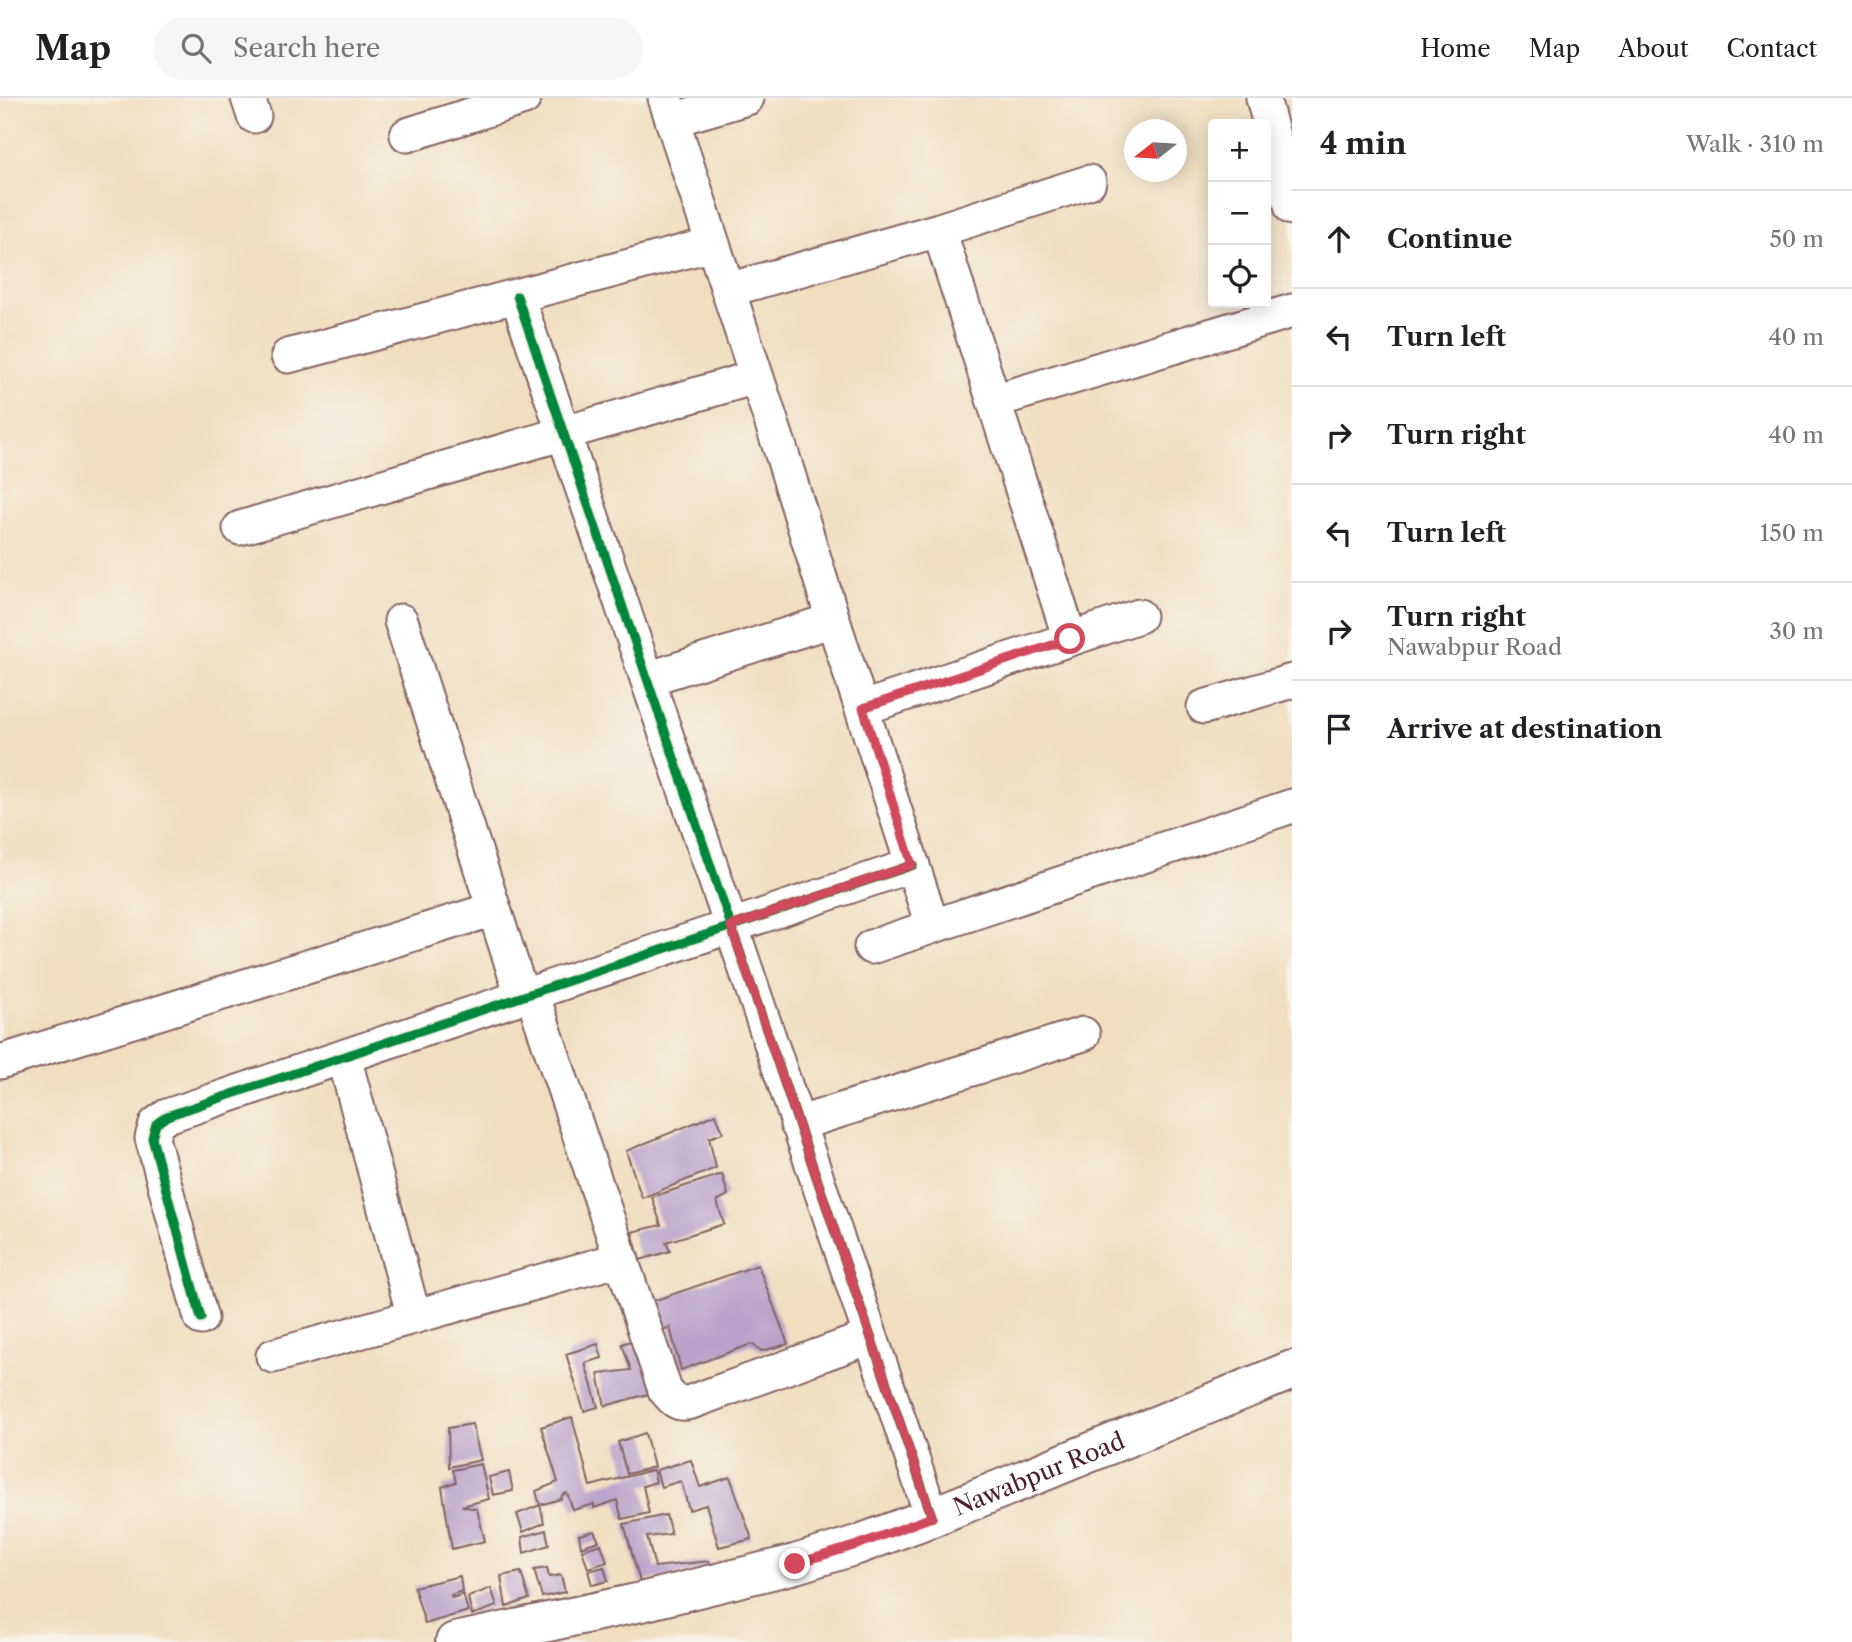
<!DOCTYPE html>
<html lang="en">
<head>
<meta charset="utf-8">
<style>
  body { margin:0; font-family:"Libre Caslon Text",serif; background:#f6f6f6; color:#202124 }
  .controls { position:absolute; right:21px; top:21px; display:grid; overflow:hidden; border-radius:7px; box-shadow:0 4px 18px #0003 }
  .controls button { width:63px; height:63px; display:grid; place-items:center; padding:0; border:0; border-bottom:2px solid #e0e0e0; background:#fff; color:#202124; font:35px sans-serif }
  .compass { position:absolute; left:1124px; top:21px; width:63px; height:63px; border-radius:50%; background:#fff; box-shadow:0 4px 18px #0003; rotate:253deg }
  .stop { position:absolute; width:21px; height:21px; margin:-16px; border:5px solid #d1495b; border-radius:50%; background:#fff }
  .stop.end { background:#d1495b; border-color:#fff; box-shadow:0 2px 7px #0008 }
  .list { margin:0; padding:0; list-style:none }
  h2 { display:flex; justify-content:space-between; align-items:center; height:91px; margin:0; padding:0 28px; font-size:30px }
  h2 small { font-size:23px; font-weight:400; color:#757577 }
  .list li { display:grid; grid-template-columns:46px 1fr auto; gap:21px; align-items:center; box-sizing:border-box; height:98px; padding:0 28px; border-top:2px solid #e0e0e0 }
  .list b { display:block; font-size:26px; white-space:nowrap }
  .list p { margin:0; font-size:23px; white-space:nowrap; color:#757577 }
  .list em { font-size:23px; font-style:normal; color:#757577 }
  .icon { flex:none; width:38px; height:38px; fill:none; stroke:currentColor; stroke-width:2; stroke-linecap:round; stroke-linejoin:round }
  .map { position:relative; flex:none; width:1292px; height:1544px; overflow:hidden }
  header { display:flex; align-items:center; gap:42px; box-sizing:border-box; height:98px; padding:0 35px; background:#fff; border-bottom:2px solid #e0e0e0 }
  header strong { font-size:33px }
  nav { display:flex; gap:38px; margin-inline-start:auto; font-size:24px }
  .search { width:490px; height:63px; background:#f6f6f6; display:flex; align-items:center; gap:18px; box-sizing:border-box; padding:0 24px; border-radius:38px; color:#757577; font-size:26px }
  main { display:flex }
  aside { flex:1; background:#fff }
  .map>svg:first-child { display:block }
</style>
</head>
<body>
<header>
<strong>Map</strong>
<div class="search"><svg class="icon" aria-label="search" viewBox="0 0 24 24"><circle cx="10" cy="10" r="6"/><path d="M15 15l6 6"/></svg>Search here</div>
<nav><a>Home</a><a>Map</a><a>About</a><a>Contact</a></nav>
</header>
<main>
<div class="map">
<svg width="1292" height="1544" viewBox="0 0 1292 1544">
  <rect width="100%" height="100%" fill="#f7f3e8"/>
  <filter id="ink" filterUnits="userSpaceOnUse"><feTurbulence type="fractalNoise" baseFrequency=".0143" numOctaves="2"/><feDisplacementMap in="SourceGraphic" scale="14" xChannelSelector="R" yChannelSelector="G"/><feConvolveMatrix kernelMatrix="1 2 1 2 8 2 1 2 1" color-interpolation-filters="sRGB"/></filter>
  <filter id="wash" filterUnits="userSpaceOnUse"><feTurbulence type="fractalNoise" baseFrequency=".00686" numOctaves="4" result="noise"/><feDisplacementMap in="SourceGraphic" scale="28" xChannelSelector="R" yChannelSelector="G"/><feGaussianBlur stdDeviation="1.57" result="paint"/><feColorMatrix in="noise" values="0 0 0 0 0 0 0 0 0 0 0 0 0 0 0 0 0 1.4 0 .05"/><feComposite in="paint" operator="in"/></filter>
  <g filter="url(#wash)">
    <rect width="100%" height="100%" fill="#f1dec1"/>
    <g id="blocks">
      <path fill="#b9a1ca" d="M716,1016L723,1035L709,1040L716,1070L642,1100L626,1053Z
        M722,1076L728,1097L717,1103L724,1126L666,1144L670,1153L640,1162L632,1134L661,1127L652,1099Z
        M758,1167L788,1246L762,1253L751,1246L681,1272L670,1229L660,1233L650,1204Z
        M631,1243L633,1250L640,1248L655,1294L605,1308L598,1276L631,1272L622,1246Z
        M598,1246L602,1260L585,1265L598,1309L584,1313L566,1256Z
        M572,1319L590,1388L653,1372L656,1384L643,1388L649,1415L622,1421L617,1402L594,1410V1406L573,1412L567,1395L562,1397L561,1401L540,1407L536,1393L558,1384L541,1329Z
        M472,1326L481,1362L449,1369L448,1330Z
        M645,1335L654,1369L627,1376L618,1344Z
        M691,1362L700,1389L730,1379L752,1441L719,1449L706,1407L689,1412L681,1383L661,1389L656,1372Z
        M481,1366L489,1401L462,1408L477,1411L485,1443L452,1451L442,1389L456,1384L453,1372Z
        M509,1374L513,1393L493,1397L489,1379Z
        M540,1407L544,1425L523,1434L517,1416Z
        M666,1417L671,1436L647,1439L655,1469L709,1463L710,1467L724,1464L727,1467L640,1484L624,1426Z
        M546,1432L549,1447L524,1455L522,1439Z
        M594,1433L599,1443L581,1449L579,1437Z
        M601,1446L607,1464L588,1470L582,1452Z
        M604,1469L608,1483L592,1487L588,1473Z
        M547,1470L549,1479L561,1477L565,1494L542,1499L534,1472Z
        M521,1474L529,1501L506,1509L501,1478Z
        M460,1478L462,1493L451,1497L452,1500L463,1496L468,1513L425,1526L414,1489Z
        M491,1490L497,1508L472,1517L468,1499Z"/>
    </g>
  </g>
  <g filter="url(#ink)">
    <use href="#blocks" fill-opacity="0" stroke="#846260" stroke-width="2"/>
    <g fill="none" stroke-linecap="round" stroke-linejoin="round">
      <defs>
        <path id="street" d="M248,0L254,18
          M665,0L782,356L833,522L932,827
          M1263,0L1292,110
          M672,22L747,0
          M407,37L524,0
          M939,132L1070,541
          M728,192L939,132L1089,84
          M517,198L932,1419
          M288,258L713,146
          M994,303L1292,213
          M240,430L756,279
          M401,523L522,898
          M647,581L833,522
          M1204,609L1292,583
          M863,610L1139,518
          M871,849L1292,708
          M532,895L665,1292C673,1302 678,1308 691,1304L870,1239
          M344,959L414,1219
          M0,964L494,811
          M797,1026L1083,936
          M201,1220L152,1040L156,1026L167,1018L913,767
          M273,1258L621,1161"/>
        <g id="secondary">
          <path id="s1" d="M455,1544L641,1504L795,1466L857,1447L932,1419L1292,1272"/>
        </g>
      </defs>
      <use href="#street" stroke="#846260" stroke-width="37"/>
      <use href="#secondary" stroke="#846260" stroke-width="42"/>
      <use href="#street" stroke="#fff" stroke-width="33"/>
      <use href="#secondary" stroke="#fff" stroke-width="38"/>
      <defs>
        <path id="cycleway" d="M517,198L932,1419
          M201,1220L152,1040L156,1026L167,1018L913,767"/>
      </defs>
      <use href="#cycleway" stroke="#f7f3e8" stroke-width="13"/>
      <use href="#cycleway" stroke="#00873e" stroke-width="9"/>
    </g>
  </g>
  <g fill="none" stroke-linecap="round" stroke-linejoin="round" filter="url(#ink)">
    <path stroke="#d1495b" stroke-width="9" d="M795,1466L857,1447L932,1419L731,828L912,767L863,610L1070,541"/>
  </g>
  <g text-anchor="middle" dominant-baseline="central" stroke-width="5" stroke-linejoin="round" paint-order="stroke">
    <g font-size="24" fill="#4a1f2b" stroke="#f7f3e8">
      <text stroke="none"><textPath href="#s1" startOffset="609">Nawabpur Road</textPath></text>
    </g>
  </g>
</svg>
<div class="controls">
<button>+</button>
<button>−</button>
<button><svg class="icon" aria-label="locate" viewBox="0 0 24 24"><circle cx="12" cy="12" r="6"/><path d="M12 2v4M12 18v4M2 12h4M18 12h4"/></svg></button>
</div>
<svg class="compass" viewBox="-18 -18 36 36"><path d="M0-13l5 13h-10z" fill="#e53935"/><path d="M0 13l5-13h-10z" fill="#757577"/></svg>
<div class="stop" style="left:1070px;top:541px"></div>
<div class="stop end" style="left:795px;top:1466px"></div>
</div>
<aside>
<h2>4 min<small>Walk · 310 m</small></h2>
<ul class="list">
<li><svg class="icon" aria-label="ahead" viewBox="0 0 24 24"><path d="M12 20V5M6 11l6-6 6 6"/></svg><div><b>Continue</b></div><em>50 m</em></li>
<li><svg class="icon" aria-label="left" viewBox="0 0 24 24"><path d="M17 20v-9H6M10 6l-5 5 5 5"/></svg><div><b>Turn left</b></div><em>40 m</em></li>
<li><svg class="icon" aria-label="right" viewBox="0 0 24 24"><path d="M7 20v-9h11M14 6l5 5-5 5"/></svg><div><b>Turn right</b></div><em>40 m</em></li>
<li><svg class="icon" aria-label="left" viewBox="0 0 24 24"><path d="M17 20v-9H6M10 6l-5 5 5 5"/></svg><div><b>Turn left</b></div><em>150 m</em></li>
<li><svg class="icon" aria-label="right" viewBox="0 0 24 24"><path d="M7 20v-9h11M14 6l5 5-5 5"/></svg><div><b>Turn right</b><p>Nawabpur Road</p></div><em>30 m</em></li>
<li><svg class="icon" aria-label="arrive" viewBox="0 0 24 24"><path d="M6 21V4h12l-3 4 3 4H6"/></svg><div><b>Arrive at destination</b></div></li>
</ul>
</aside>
</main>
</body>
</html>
